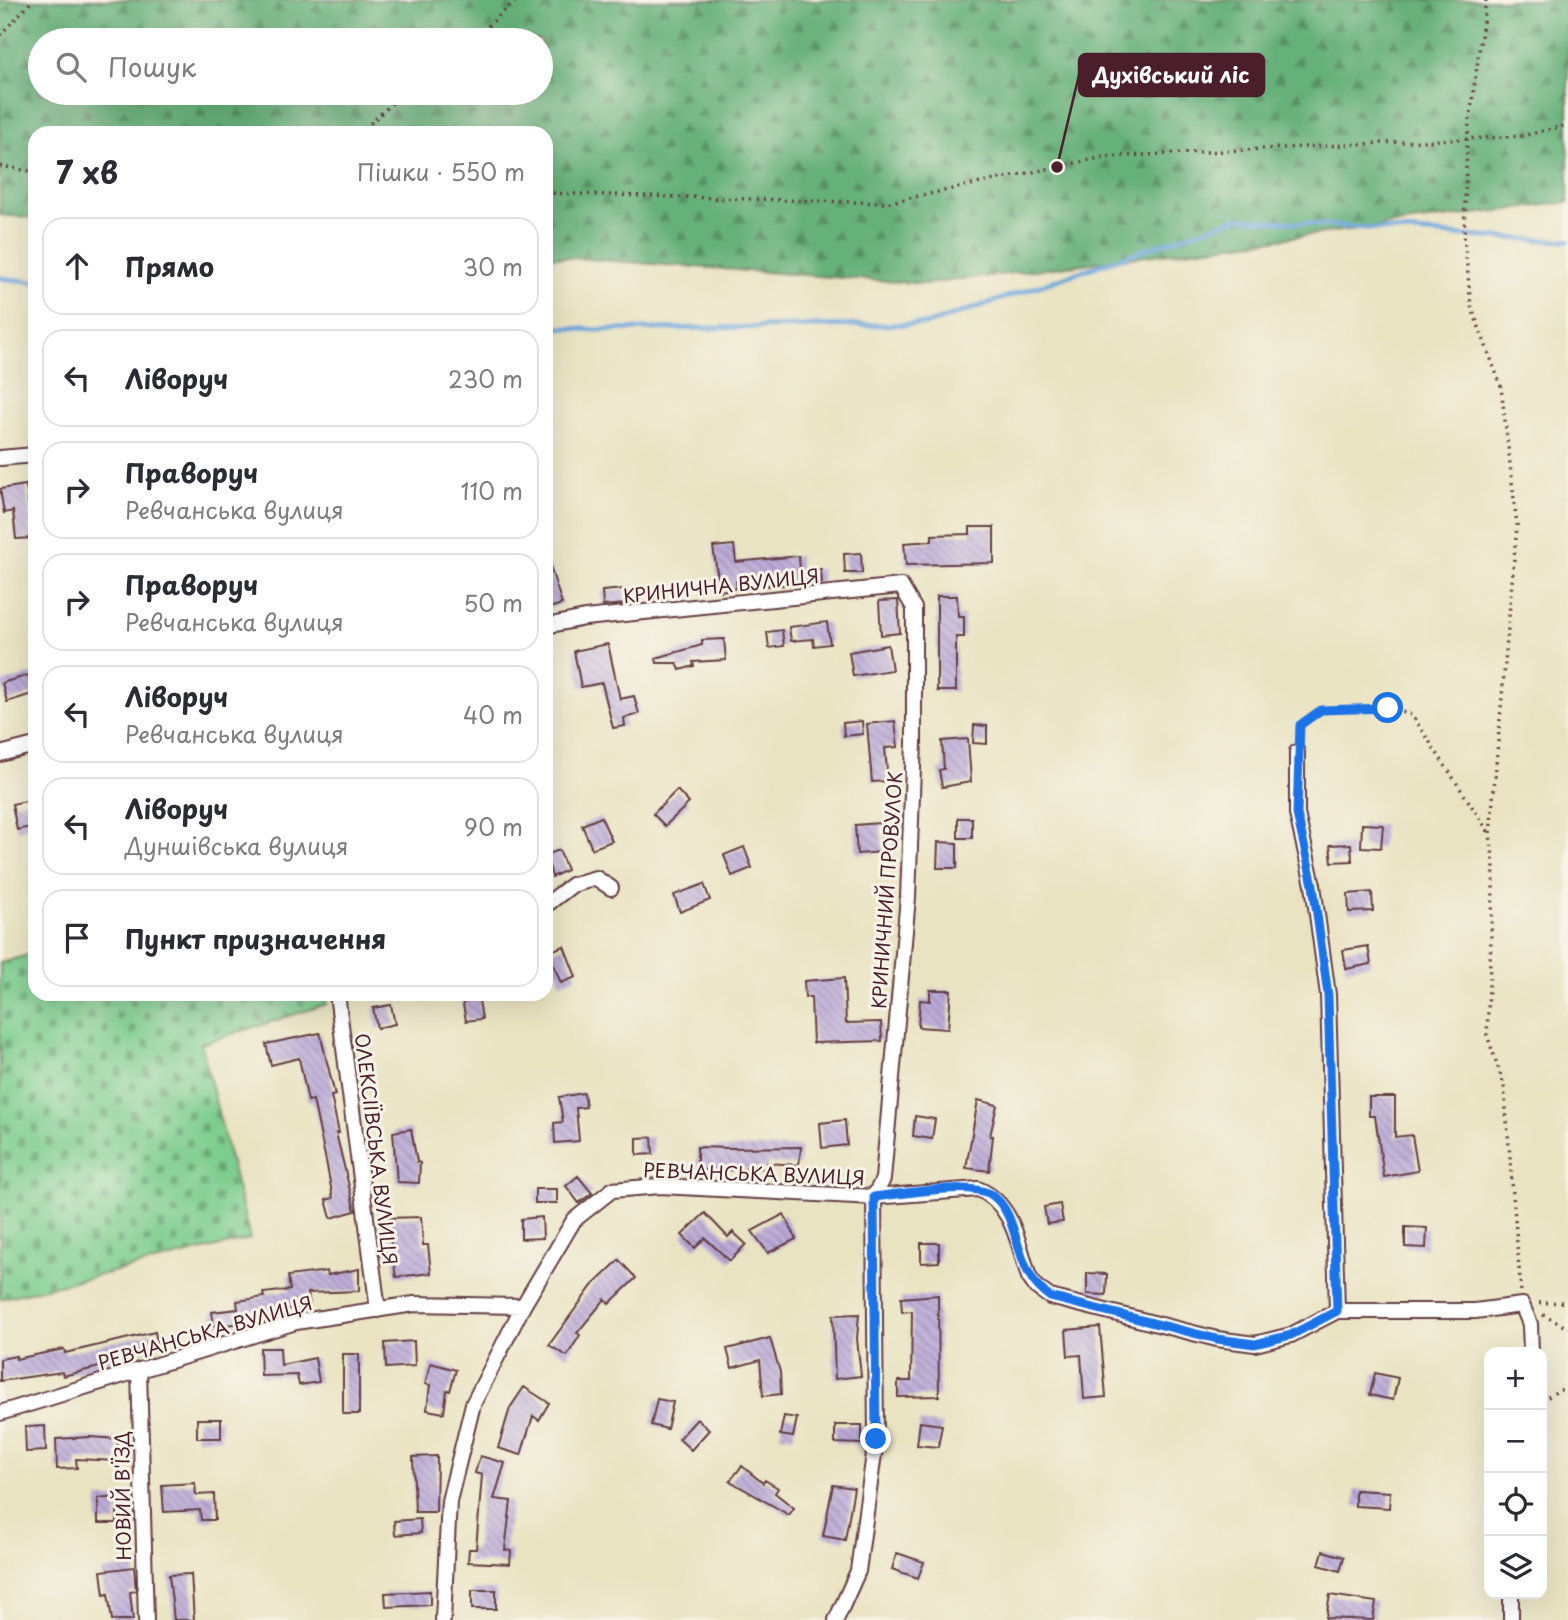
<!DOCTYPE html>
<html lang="uk">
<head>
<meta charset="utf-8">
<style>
  body { margin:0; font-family:"Playpen Sans",sans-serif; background:#f2f2f3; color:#2b2b33 }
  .controls { position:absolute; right:21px; bottom:21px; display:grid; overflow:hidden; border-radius:14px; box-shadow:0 7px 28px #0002 }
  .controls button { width:63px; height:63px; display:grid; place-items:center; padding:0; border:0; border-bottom:2px solid #e1e1e2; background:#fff; color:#2b2b33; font:35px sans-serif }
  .stop { position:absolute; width:21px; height:21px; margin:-16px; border:5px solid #1a73e8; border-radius:50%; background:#fff }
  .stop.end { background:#1a73e8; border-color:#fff; box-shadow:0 2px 7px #0008 }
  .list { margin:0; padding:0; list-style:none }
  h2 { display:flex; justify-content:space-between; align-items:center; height:91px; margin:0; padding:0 28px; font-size:30px }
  h2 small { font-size:23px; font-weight:400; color:#7c7c81 }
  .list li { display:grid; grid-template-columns:46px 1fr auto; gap:21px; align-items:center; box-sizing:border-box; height:98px; margin:0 14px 14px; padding:0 14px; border:2px solid #e1e1e2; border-radius:21px }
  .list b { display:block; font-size:26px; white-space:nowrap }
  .list p { margin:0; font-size:23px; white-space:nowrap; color:#7c7c81 }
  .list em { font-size:23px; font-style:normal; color:#7c7c81 }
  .icon { flex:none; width:38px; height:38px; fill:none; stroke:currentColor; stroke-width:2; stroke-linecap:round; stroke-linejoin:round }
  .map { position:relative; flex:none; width:1568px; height:1620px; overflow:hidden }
  .search { position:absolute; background:#fff; box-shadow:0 7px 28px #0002; left:28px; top:28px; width:525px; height:77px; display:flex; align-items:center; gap:18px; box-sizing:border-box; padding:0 24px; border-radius:38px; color:#7c7c81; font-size:26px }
  .panel { position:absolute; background:#fff; box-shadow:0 7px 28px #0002; left:28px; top:126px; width:525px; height:875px; border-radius:21px }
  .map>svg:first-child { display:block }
</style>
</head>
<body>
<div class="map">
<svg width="1568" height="1620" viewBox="0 0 1568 1620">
  <defs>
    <pattern id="forest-firs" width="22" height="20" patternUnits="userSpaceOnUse" patternTransform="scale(1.75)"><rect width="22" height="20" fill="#66b079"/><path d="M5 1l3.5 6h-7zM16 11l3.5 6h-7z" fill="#568f63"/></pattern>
    <pattern id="cemetery-stones" width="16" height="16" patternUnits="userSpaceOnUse" patternTransform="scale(1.75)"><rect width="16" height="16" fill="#7dcd8e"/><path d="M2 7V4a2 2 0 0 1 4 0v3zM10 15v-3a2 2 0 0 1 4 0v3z" fill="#68a674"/></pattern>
    <pattern id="building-back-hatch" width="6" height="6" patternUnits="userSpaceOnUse" patternTransform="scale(1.75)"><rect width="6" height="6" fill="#bbaad8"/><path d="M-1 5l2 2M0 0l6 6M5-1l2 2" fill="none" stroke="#9a8aaf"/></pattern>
  </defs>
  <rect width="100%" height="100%" fill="#f7f3e8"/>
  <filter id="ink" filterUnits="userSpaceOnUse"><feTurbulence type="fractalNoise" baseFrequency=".0143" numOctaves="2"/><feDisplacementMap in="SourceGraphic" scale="14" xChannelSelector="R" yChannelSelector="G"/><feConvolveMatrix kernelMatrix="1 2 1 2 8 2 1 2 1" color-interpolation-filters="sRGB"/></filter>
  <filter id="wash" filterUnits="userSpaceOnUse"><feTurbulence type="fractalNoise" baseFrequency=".00686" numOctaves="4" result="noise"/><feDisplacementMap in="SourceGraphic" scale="28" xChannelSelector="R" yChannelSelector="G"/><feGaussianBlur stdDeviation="1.57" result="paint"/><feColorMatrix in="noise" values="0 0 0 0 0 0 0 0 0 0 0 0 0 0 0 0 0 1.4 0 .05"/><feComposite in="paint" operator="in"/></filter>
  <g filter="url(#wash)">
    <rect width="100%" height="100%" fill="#eae3c2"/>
    <path fill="url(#forest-firs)" stroke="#586852" stroke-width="2" fill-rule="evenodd" d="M0,0H1568V202L926,284L546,256V133H35V218L0,215ZM40,40H541V93H40Z"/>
    <path fill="url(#cemetery-stones)" stroke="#64765c" stroke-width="2" d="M35,953V994H325L327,1004L201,1044L250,1239L0,1299V963Z"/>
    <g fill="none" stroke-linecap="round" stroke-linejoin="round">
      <path stroke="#6ba4da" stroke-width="5" d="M0,278L35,282
        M546,327L597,330L928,324L1237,218L1464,236L1568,241"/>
    </g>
    <g id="blocks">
      <path fill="url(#building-back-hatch)" d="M26,485L33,538L16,539L13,511L4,513L0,489Z
        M970,527H994V563L906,565L904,543L932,541V535L970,534Z
        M734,545L736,562L799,556L800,571L821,569L822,583L768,586L767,576L736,581L737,588L720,591L713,547Z
        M861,553L862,573H845L844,554Z
        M549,563L562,604L546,609V564Z
        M625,589L626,604L603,606L602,591Z
        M937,596H957L958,616H964V637H956V691H937Z
        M898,600L900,633L881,635L879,601Z
        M827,622L830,644L814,646L813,639L791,641L789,627Z
        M782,630L784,646L769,648L767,632Z
        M724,639L726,660L693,662L694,666L680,670L677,663H657L656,658L702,645V640Z
        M608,644L620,699L634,696L639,714L624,718L625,726L613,728L602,683L581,687L574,651Z
        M888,645L892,670L853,676L849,652Z
        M35,673V693L7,702L2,683Z
        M862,721L863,734L844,736L843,723Z
        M895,721L898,747L885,748L888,781L872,782L867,724Z
        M974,725L987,726V744L973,743Z
        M968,739L971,782L942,787L939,770L944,769L942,741Z
        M677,790L689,803L665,826L653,814Z
        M35,799V826L17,830L12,804Z
        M601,817L612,841L592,849L582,825Z
        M958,818H972V838H958Z
        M880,823L883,852L857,854L855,825Z
        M1362,824L1383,825L1381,848L1361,847Z
        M938,842L957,843V868H937Z
        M1351,844L1352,861L1332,862L1330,845Z
        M744,847L752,868L732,876L724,855Z
        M559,850L567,870L552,877L546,855Z
        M704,884L710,900L680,912L674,895Z
        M1372,892L1373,911L1349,912L1348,894Z
        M564,946L576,977L561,983L548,952Z
        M1368,946L1371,964L1346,969L1343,950Z
        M844,978L846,1023L881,1022L882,1041L813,1043L811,997H805L804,981Z
        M930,990H951L948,1029L918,1027L920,1000L930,1001Z
        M461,994H478L482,1019L466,1021Z
        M391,1005L395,1024L377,1028L373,1008Z
        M320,1033L335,1095L331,1096L339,1133H336L355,1211L331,1218L326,1200L333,1198L326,1161L313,1100L308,1101L299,1058L271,1065L266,1044Z
        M584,1093L586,1107L576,1108L579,1141L555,1143L554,1123L563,1122L559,1097Z
        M1369,1097H1395V1137L1412,1135L1418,1171L1384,1177L1375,1116H1369Z
        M978,1100L997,1105L990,1136H993L989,1171L966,1168Z
        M915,1116L935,1119L932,1139L913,1136Z
        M845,1120L847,1145L822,1148L820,1123Z
        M411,1129L417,1162L420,1163L419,1183L397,1182L393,1132Z
        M652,1137L653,1154L637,1155V1138Z
        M697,1147L727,1148L801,1147L799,1165L767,1163V1168L727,1170H697Z
        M578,1176L592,1193L579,1203L566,1186Z
        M535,1189H557V1203H535Z
        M1060,1204L1063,1222L1047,1224L1044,1207Z
        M705,1213L728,1237L733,1232L746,1244L730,1261L705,1238L695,1248L682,1235Z
        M784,1214L796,1239L768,1253L752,1231Z
        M421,1217L423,1245H428L431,1273L396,1277L387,1218Z
        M542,1217L543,1238L521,1239V1219Z
        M1405,1227L1427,1228L1426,1248L1405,1247Z
        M921,1243H939V1262L921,1263Z
        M619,1260L636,1278L609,1304L605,1299L577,1333L580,1335L567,1356L549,1345L592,1286Z
        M359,1269V1291L308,1293L310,1306L283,1310V1316L266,1321L214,1326L212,1312L238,1309L237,1301L264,1297L263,1293L290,1290L288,1276L327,1271L328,1275Z
        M1087,1273L1107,1274L1106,1295L1087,1294Z
        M938,1295L939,1396L898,1397V1381H911L912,1311L902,1312L901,1298Z
        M859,1314L857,1339L861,1376L835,1379L833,1315Z
        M1100,1327L1106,1397L1084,1399L1081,1355L1068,1356L1066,1330Z
        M155,1332L158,1347L110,1359L111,1364L63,1376L62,1372L0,1381V1359L16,1356V1359L64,1349L65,1353Z
        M770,1338L780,1372L781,1394L763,1396L760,1360L732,1368L727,1349Z
        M414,1341L415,1366L386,1368L385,1343Z
        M260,1348H280L281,1365L315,1358L319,1382L299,1385L297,1375L261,1376Z
        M343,1354H359V1414H343Z
        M431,1363L456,1370L450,1391L447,1390L444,1413L427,1410L430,1385L425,1384Z
        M1375,1373L1398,1378L1393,1400L1370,1395Z
        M524,1387L549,1403L539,1420L533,1416L521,1455L498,1448L510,1408Z
        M657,1399L673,1402L667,1429L651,1425Z
        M784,1416L797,1418L793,1437L780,1435Z
        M197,1419H221V1438H197Z
        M697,1419L709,1430L691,1450L679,1439Z
        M920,1422L942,1425L938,1447L917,1445Z
        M835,1425H862V1444L835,1443Z
        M45,1426L46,1451L26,1452L25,1427Z
        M90,1437L118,1439L117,1461L76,1459L77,1468L57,1469L56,1439Z
        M437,1456L436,1512H415L413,1457Z
        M480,1456L505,1463L494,1499L511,1501L505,1550L511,1551L510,1564L468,1562L469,1549H476L482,1475L475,1473Z
        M742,1466L763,1483L765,1480L778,1488L775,1493L794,1508L789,1515L730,1481Z
        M195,1483L196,1495L214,1494L215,1520H201L200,1510L164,1512L162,1485Z
        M833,1485L854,1488L845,1540L823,1536Z
        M1355,1490L1390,1492L1389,1508L1355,1506Z
        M98,1498H117V1523H98Z
        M420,1519L421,1533L395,1535L394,1521Z
        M1323,1551L1344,1557L1340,1571L1319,1565Z
        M897,1553L924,1562L918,1578L892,1569Z
        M134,1567L136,1591L130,1592L133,1620H112L108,1594L104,1595L101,1571Z
        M191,1574L194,1620H174L169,1575Z
        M472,1590H496V1609H472Z
        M430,1591V1605L386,1607L385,1593Z
        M1330,1595L1376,1602L1373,1620L1326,1618Z"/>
    </g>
  </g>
  <g filter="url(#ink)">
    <use href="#blocks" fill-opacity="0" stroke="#623c42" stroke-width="2"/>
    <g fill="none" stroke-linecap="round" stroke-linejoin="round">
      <defs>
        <path id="street" d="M0,458L35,455
          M546,626L585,618L901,586L914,608V743L908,897L883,1179L874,1197L876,1439L858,1571L836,1620
          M1297,752V814L1313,885L1328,995L1337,1311
          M0,754L35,745
          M546,905L572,885L596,878L611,888
          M337,994L378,1310
          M139,1370L146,1620
          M0,1413L296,1322L414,1304L523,1306
          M1511,1594V1620
          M443,1620L449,1501L473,1404L523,1306L574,1220L612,1190L660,1186L874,1197L978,1189C1013,1203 1018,1244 1029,1277L1036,1287L1050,1297L1217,1339L1255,1344L1291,1335L1337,1311H1475L1522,1305L1530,1324L1531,1352"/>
      </defs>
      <use href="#street" stroke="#623c42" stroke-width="18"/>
      <path stroke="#623c42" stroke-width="3.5" stroke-dasharray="2 5" stroke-linecap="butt" d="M1486,0L1467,139L1464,236L1471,306L1501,386L1517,525L1490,834L1494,865L1487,1035L1504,1085L1521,1292
        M0,35L33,0
        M472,40L517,0
        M360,133L403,93
        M0,166L35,172
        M546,193L886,203L1104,157L1522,136L1568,125
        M1299,736L1300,725L1320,710L1388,708L1412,715L1490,834
        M1539,1303L1568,1302
        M1543,1315L1568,1328
        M1542,1401L1559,1390L1568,1389"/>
      <use href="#street" stroke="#fff" stroke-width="14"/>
    </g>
  </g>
  <g fill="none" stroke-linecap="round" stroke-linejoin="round" filter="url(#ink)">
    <path stroke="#1a73e8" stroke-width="9" d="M876,1439L874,1197C901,1194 971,1181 992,1195C1009,1207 1013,1230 1019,1248C1026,1270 1031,1283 1050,1297L1217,1339L1255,1344L1291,1335L1337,1311L1328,995L1313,885L1297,814L1300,725L1321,710L1388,708"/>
  </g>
  <g text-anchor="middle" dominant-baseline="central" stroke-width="6" stroke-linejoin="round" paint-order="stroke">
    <g font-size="19" fill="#4a1f2b" stroke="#f7f3e8">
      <text transform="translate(721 585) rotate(-6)">КРИНИЧНА ВУЛИЦЯ</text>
      <text transform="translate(886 890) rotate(-86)">КРИНИЧНИЙ ПРОВУЛОК</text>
      <text transform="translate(377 1149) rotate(83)">ОЛЕКСІЇВСЬКА ВУЛИЦЯ</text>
      <text transform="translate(754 1173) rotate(2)">РЕВЧАНСЬКА ВУЛИЦЯ</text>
      <text transform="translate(205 1332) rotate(-16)">РЕВЧАНСЬКА ВУЛИЦЯ</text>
      <text transform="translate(122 1496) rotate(-91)">НОВИЙ В'ЇЗД</text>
    </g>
  </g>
  <path fill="none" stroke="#4a1f2b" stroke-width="2.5" d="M1057 167L1079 75"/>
  <circle fill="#4a1f2b" stroke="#f7f3e8" stroke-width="2.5" cx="1057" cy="167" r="7"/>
  <rect fill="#4a1f2b" stroke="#4a1f2b" stroke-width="2.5" x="1079" y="54" width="185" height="42" rx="7"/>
  <g font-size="21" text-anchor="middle" font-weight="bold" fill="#fff">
    <text x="1171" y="83">Духівський ліс</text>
  </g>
</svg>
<div class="controls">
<button>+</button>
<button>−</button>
<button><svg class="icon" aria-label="locate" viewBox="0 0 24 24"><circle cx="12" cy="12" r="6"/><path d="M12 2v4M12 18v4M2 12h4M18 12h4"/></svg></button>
<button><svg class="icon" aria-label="layers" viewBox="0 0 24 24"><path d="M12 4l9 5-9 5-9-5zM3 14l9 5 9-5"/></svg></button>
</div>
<div class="stop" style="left:1388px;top:708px"></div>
<div class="stop end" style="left:876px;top:1439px"></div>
<div class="search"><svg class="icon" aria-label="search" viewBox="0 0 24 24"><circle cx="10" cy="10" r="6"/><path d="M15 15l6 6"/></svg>Пошук</div>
<section class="panel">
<h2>7 хв<small>Пішки · 550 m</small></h2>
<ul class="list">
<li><svg class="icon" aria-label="ahead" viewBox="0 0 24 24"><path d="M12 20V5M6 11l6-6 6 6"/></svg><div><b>Прямо</b></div><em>30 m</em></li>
<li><svg class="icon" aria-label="left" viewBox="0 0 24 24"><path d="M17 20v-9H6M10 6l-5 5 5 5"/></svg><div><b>Ліворуч</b></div><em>230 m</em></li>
<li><svg class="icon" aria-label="right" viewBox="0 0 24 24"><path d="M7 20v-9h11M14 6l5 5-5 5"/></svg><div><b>Праворуч</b><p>Ревчанська вулиця</p></div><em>110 m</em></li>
<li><svg class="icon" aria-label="right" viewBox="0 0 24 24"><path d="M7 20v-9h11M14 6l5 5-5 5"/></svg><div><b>Праворуч</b><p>Ревчанська вулиця</p></div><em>50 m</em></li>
<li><svg class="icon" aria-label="left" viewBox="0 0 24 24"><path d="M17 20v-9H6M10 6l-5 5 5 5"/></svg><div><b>Ліворуч</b><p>Ревчанська вулиця</p></div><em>40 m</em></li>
<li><svg class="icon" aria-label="left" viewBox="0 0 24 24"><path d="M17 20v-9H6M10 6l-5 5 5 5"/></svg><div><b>Ліворуч</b><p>Дуншівська вулиця</p></div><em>90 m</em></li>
<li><svg class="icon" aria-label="arrive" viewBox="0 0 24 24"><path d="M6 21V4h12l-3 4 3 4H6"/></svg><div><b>Пункт призначення</b></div></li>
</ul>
</section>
</div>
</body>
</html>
